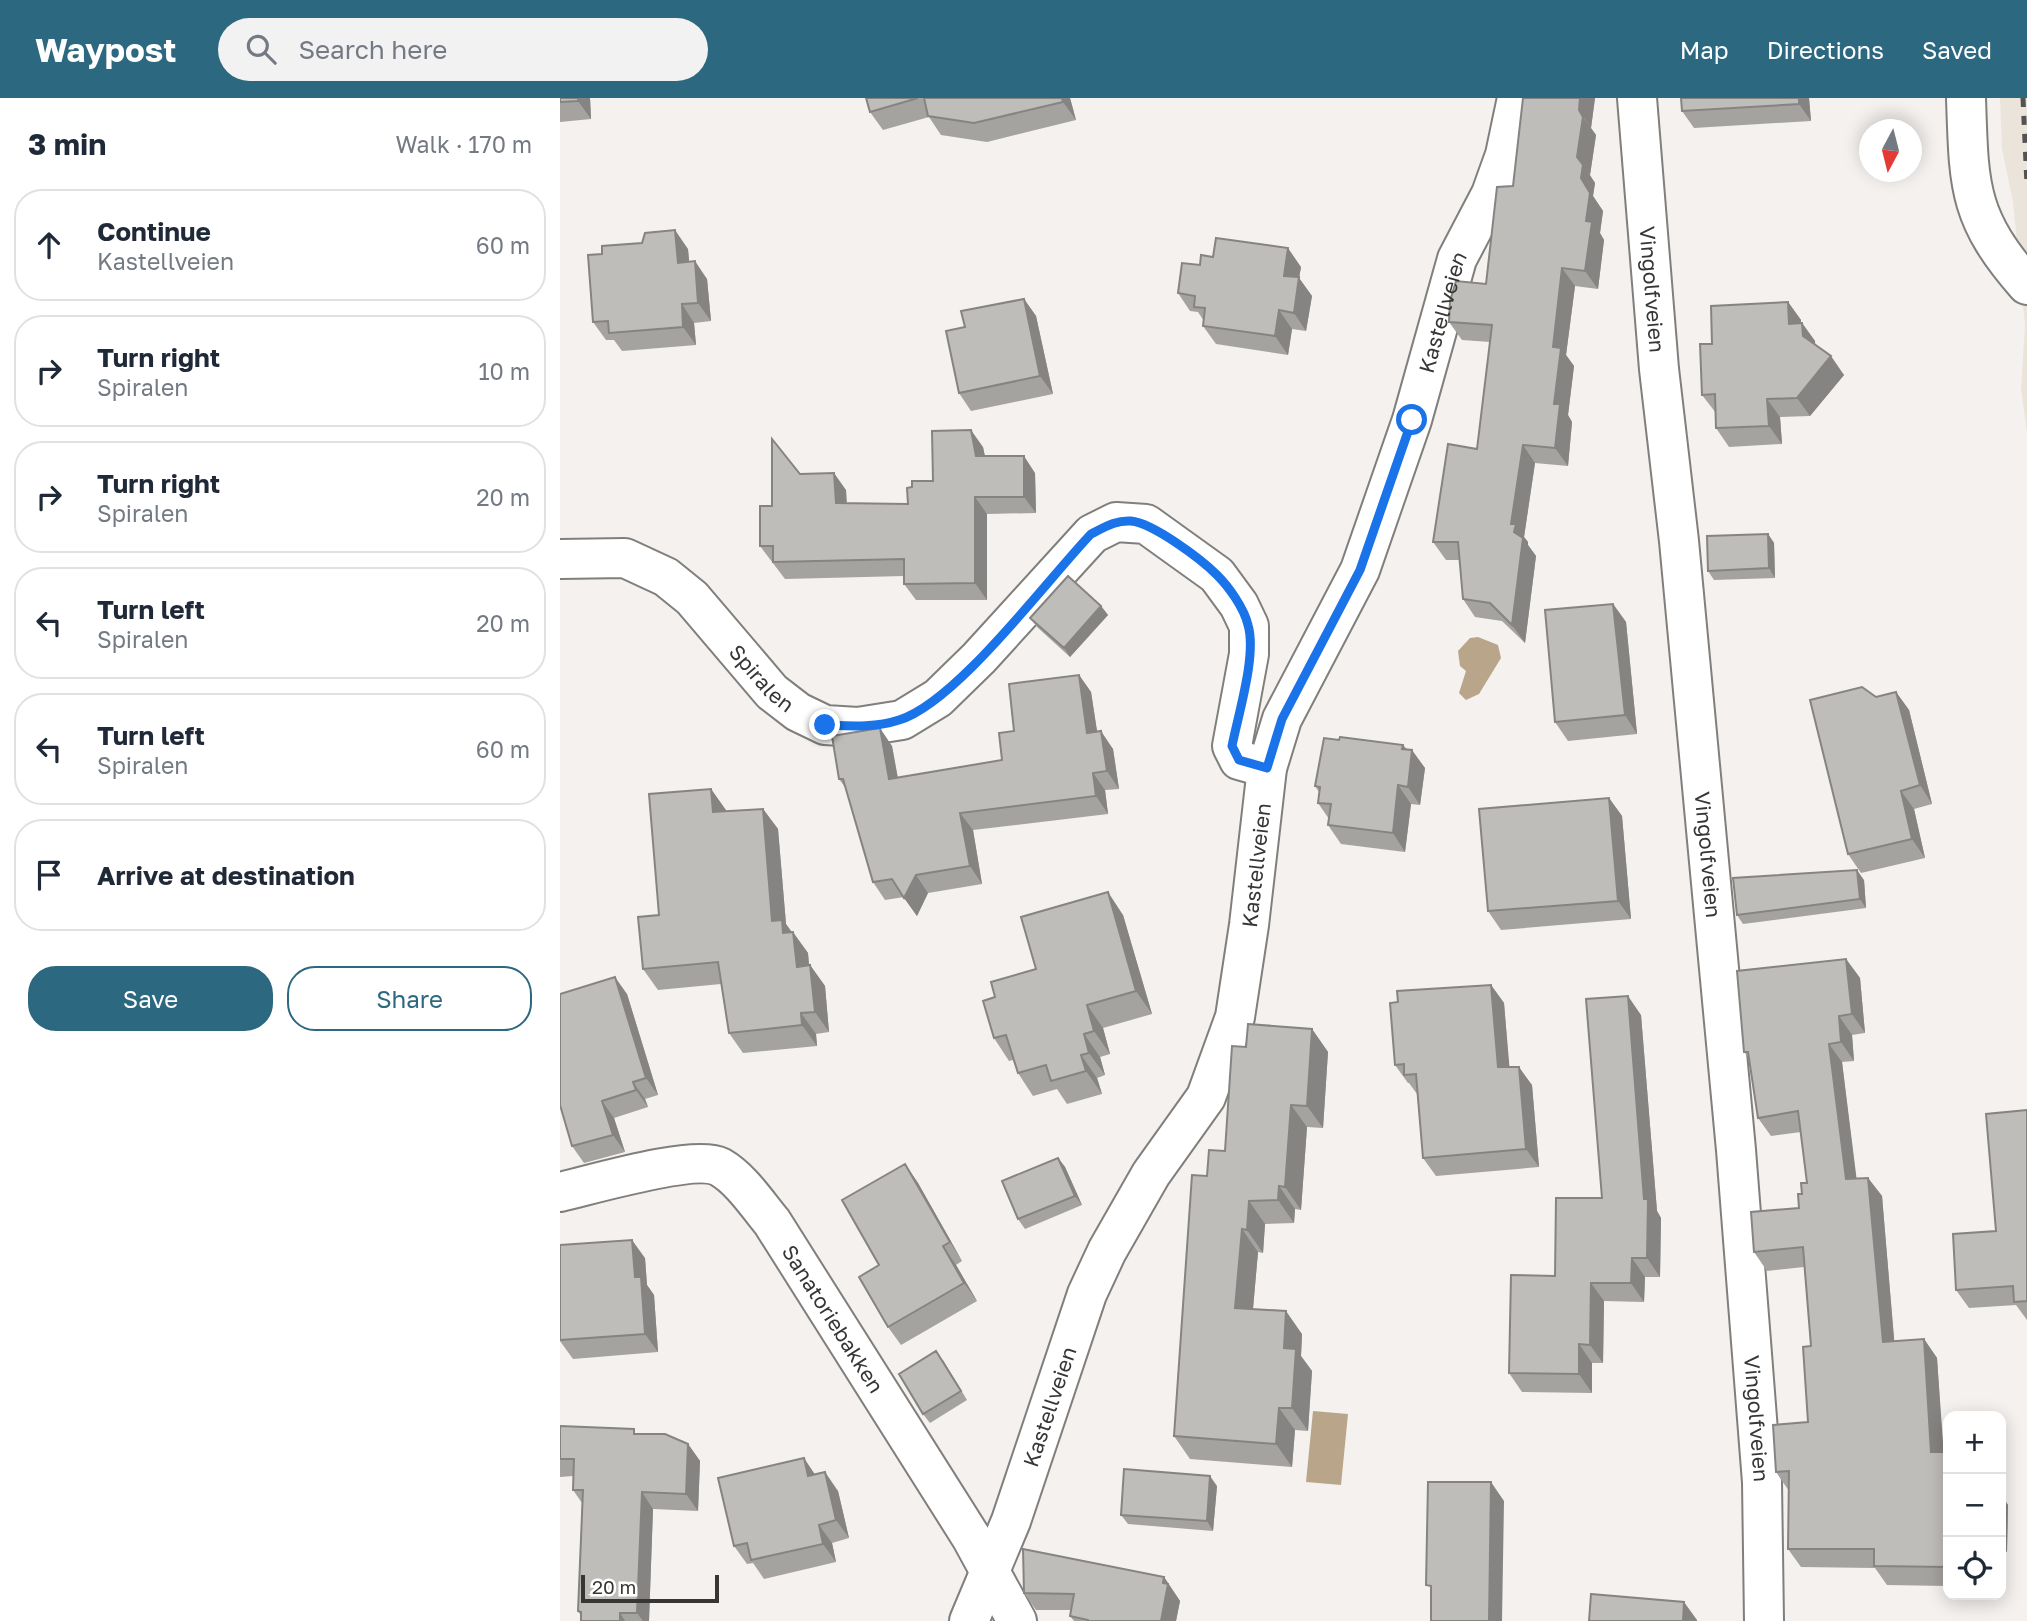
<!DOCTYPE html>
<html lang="en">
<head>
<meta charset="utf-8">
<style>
  body { margin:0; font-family:"Golos Text",sans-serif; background:#f2f2f3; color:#1f2937 }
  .controls { position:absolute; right:21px; bottom:21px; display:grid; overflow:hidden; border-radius:14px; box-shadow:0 4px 18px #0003 }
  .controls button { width:63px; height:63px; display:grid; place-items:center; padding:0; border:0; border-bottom:2px solid #e0e1e3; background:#fff; color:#1f2937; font:35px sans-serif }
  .compass { position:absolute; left:1299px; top:21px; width:63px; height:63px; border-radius:50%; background:#fff; box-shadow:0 4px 18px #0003; rotate:187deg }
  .scale { position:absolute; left:21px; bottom:18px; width:138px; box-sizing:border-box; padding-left:7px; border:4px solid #373635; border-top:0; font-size:19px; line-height:24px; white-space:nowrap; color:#373635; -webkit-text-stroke:5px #fff; paint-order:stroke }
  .stop { position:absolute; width:21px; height:21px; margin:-16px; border:5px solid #1a73e8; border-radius:50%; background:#fff }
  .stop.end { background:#1a73e8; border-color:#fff; box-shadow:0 2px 7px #0008 }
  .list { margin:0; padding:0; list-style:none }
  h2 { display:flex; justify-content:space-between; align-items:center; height:91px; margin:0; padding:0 28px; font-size:30px }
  h2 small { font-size:23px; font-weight:400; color:#747a83 }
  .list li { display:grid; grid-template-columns:46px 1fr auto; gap:21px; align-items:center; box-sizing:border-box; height:112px; margin:0 14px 14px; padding:0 14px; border:2px solid #e0e1e3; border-radius:28px }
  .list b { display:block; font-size:26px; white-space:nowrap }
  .list p { margin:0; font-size:23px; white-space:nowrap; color:#747a83 }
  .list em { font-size:23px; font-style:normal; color:#747a83 }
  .actions { display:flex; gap:14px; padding:21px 28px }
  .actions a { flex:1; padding:16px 0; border:2px solid #2c6880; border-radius:28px; text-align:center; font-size:24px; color:#2c6880 }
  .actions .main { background:#2c6880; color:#fff }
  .icon { flex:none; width:38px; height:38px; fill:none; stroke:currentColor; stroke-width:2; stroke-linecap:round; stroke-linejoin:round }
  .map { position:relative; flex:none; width:1467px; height:1523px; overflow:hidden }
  header { display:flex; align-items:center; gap:42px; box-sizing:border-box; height:98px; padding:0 35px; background:#2c6880; color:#fff }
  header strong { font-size:33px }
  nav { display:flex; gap:38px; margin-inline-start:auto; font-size:24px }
  .search { width:490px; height:63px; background:#f2f2f3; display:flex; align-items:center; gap:18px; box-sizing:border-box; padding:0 24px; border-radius:38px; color:#747a83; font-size:26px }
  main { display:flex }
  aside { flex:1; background:#fff }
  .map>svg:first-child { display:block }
</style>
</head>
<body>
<header>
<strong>Waypost</strong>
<div class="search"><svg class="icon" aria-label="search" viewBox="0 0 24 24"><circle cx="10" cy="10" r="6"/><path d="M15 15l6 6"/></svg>Search here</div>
<nav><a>Map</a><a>Directions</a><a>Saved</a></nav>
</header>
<main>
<aside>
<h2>3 min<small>Walk · 170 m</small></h2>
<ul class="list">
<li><svg class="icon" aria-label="ahead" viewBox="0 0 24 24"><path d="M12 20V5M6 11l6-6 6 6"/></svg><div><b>Continue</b><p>Kastellveien</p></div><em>60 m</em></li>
<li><svg class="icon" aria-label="right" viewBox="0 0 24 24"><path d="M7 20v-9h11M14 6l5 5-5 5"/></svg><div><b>Turn right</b><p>Spiralen</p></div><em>10 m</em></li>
<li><svg class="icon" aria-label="right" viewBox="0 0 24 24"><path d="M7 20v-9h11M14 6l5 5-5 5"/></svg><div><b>Turn right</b><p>Spiralen</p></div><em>20 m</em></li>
<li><svg class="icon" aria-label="left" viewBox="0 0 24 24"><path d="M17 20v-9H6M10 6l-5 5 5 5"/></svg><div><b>Turn left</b><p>Spiralen</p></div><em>20 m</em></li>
<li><svg class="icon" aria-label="left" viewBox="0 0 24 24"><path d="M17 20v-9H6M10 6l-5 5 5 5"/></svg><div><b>Turn left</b><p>Spiralen</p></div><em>60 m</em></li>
<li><svg class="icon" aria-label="arrive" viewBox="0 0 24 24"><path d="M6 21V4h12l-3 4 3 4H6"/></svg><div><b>Arrive at destination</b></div></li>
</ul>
<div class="actions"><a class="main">Save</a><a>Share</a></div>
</aside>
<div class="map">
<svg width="1467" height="1523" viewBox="0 0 1467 1523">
  <rect width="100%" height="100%" fill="#f4f1ee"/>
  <path fill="#ebe4db" d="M1440,0H1467V335L1461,291L1465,227L1453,104L1442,51Z"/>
  <path fill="#b9a68a" d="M918,539L938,547L941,560L919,596L906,602L899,595L906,573L900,568L898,553L910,540Z
    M753,1313L788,1316L781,1387L746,1384Z"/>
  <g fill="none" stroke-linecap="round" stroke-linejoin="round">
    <defs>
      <g id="minor">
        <path id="s1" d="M1077,0L1099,271L1119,443L1176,1052L1202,1384L1204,1523"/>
        <path id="s2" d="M0,461L65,460L106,479L132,500L212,594L238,614L265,627L298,629L342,622L378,600L419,560L532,436L556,424L586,426L657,477L679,507L689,528V556L672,648L679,662L707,670"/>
        <path id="s3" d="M0,1094C31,1087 134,1056 160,1069C181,1081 197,1106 212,1124L411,1439L457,1523"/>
        <path id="s4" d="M409,1523L451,1423L527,1196L547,1153L591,1076L646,999L675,919L689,827L707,670L722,621L800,472L852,322L897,161L931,96L945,57L957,0"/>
      </g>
      <path id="major" d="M1406,0C1409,87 1407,119 1467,187"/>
    </defs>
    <use href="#minor" stroke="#817f7c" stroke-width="42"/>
    <use href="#major" stroke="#817f7c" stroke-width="42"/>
    <use href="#minor" stroke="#fff" stroke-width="38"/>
    <use href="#major" stroke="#fff" stroke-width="38"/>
    <path stroke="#555352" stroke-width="5" stroke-dasharray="9 9" stroke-linecap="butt" d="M1463,0L1467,87"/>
  </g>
  <path fill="#a4a3a0" d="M0,0H30L31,21L0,24Z
    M306,0H510L516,22L427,44L381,37L369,19L323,32L310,14Z
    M963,0H1035L1031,30L1036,37L1030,77L1035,85L1033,98L1043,113L1040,135L1044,142L1038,191L1015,188L1006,257L1014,268L1008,317L1012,324L1008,368L975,365L964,439L968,444V447L976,458L965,545L942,523L915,519L903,501L899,462H886L873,444L917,351L930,244L902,242L889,224L926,186L953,88Z
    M1249,0L1251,23L1134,30L1122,13Z
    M128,151L129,164L147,181L151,223L134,225L136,247L62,253L54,242H46L33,224Z
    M640,167L741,169L739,180L752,198L746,233L732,231L728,257L656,246L643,228L644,223L638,214L630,213L618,195Z
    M464,201L476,218L493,296L411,313L399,295L405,229Z
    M1228,204L1241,222V225H1242L1255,243V247L1284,277L1250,318L1220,319L1222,346L1169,349L1156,330V315L1142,297L1152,246Z
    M423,349L425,358L475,375L476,415L427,416V502H356L344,486V478L225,481L200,448L212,408L240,376L286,392L287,405L348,406L352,389L373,383Z
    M1208,436L1214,445L1215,480L1154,482L1148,473Z
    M1053,506L1066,524L1077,636L1008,643L995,624Z
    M541,508L548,517L510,559L477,529L470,520Z
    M519,577L531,594L537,634L553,651L559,691L545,692L548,716L413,732L422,786L368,795L357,818L344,799L325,802L313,784L287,692L279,681L332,648L338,680L442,662L454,633Z
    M1336,594L1349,612L1372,706L1354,711L1365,760L1301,775L1288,756L1316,599Z
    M779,642L843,647L865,670L860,707L851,706L845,754L781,746L768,727L769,721L758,705L759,694L755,688Z
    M151,691L166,713L203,711L218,731L226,826L248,855L249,868L250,867L265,888L269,934L256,936L257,948L183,955L169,935L161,886L98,892L83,871L99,817Z
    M1049,700L1062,718L1071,821L941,832L928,813Z
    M1304,782L1306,810L1183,826L1177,817Z
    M563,817L592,916L543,930L550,956L540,959L545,977L537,980L542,996L507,1006L497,991L473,998L458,975L453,962L449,963L434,940L435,899L476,871Z
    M1286,861L1300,880L1305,935L1292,937L1294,963L1282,964L1296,1081L1308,1080L1322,1098L1334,1243L1364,1241L1377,1260L1383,1354H1388V1488L1327,1487L1315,1470L1241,1469L1228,1451L1229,1393L1216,1374L1248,1324L1251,1248L1244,1169L1207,1173L1194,1154L1239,1110L1247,1085L1241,1034L1211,1038L1198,1020L1189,960L1184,954Z
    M931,887L944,905L949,969L972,987L979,1069L876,1078L863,1060L857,996L849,985H848L835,967L838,904Z
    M67,896L98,997L85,1001L88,1009L54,1020L65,1054L24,1065L12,1048Z
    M1081,917L1097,1113L1101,1120L1100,1179H1085L1084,1204L1044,1203L1043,1265H1032V1295L962,1294L949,1275L995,1178L1042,1100Z
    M752,931L768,954L763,1030L747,1029L741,1112L735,1111L734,1125L705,1126L703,1155L698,1154L693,1211L742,1236L741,1258L752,1273L748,1333L735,1332L732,1369L630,1361L614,1338L647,1078L665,1053L686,949Z
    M1467,1012V1222L1456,1207L1409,1210L1396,1192L1436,1133Z
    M498,1060L505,1069L522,1107L465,1131L458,1121Z
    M345,1066L358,1085L402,1163L396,1167L417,1203L341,1247L328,1229L319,1167Z
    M85,1160L87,1187L94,1197L98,1254L13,1261L0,1243Z
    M383,1262L407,1302L370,1325L363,1316Z
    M0,1328L78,1336L128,1346L140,1363L138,1413L93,1411L89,1523H21V1518L18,1513L22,1405L13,1392V1378L0,1379Z
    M255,1377L278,1393L289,1440L272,1445L276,1464L204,1481L193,1465L187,1466L174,1448Z
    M657,1388L653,1433L568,1426L561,1417Z
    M1441,1397L1448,1407L1447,1454H1441Z
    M604,1479L620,1503L616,1523H514L510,1518L511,1512H476L464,1495Z"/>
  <path fill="#868482" d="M18,0H30L31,21L18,3Z
    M502,0H510L516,22L503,4Z
    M1020,0H1035L1031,30L1019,12Z
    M1239,0H1249L1251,23L1239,6Z
    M1023,19L1036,37L1030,77L1017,59Z
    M1023,67L1035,85L1033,98L1043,113L1040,135L1044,142L1038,191L1025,173L1026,123L1021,80Z
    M115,132L128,151L131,183L118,165Z
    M728,150L741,169L739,180L752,198L746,233L734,215L724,178Z
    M135,163L147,181L151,223L138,205Z
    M1002,170L1015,188L1006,257L1014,268L1008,317L1012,324L1008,368L995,350L993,249Z
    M464,201L476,218L493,296L480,278Z
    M1228,204L1241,222V244L1229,226Z
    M122,206L134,225L136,247L123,229Z
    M719,212L732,231L728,257L715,238Z
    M1242,225L1255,243L1256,257L1243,238Z
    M1271,258L1284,277L1250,318L1237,300Z
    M1207,301L1220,319L1222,346L1209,328Z
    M411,332L423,349L428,375L416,358Z
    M963,347L975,365L964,439L968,444V447L976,458L965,545L952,527L954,434L951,426Z
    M464,358L475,375L476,415L464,399Z
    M274,375L286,392L287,422L276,405Z
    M415,399L427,416V502L415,485Z
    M1208,436L1214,445L1215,480L1209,470Z
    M1053,506L1066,524L1077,636L1065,617Z
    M541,508L548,517L510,559L504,550Z
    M519,577L531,594L540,652L527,635Z
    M1336,594L1349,612L1372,706L1360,687Z
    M320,630L332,648L341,699L329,681Z
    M541,633L553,651L559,691L547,673Z
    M843,647L851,659L852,652L865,670L860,707L848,689L842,651Z
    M533,675L545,692L548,716L536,698Z
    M838,687L851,706L845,754L833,735Z
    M151,691L166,712L168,735L153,714Z
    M1341,693L1354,711L1365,760L1352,741Z
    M1049,700L1062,718L1071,821L1058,803Z
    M203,711L218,731L226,826L234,838L233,834L248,855L251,890L237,869L212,823Z
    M400,715L413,732L422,786L410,768Z
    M1297,772L1304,782L1306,810L1300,801Z
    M356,777L368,795L357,818L344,800Z
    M548,794L563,817L592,916L576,893Z
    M1286,861L1300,880L1305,935L1292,916Z
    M250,867L265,888L269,934L255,914Z
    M55,879L67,896L98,997L86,980Z
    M931,887L944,905L951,987L938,969Z
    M1068,898L1081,917L1097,1113L1101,1120L1100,1179L1087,1160L1084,1101Z
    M527,907L543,930L550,956L534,933Z
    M241,915L256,936L257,948L242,927Z
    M1279,918L1292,937L1294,963L1281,944Z
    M752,931L768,954L763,1030L747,1008Z
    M524,936L540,959L545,977L529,955Z
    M1269,946L1282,964L1299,1100L1286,1081Z
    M521,957L537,980L542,996L526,973Z
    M959,969L972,987L979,1069L966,1051Z
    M73,984L85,1001L88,1009L76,992Z
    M42,1003L54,1020L65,1054L53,1037Z
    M731,1007L747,1029L741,1112L725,1089Z
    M498,1060L505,1069L522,1107L515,1098Z
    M345,1066L358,1085L402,1163L390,1144Z
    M1308,1080L1322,1098L1336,1263L1323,1244Z
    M719,1088L735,1111L734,1125L718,1102Z
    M689,1103L705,1126L703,1155L687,1132Z
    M682,1131L698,1154L691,1233L675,1210Z
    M72,1142L85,1160L87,1187L94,1197L98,1254L85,1236L75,1179Z
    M383,1148L396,1167L417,1203L404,1185Z
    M1072,1160L1085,1179L1084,1204L1071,1185Z
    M1031,1185L1044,1203L1043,1265L1030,1247Z
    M726,1213L742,1236L741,1258L752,1273L748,1333L732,1310L724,1250Z
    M1364,1241L1377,1260L1385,1373L1371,1354Z
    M1019,1246L1032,1265V1295L1019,1276Z
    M719,1310L735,1332L732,1369L716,1346Z
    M128,1346L140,1363L138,1413L126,1396Z
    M244,1360L256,1378H248Z
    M265,1374L278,1393L289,1440L276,1422Z
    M650,1378L657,1388L653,1433L647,1423Z
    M931,1384L944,1403L942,1523H929Z
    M82,1394L93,1411L89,1523H83L77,1515Z
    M1441,1397L1448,1407L1447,1454L1441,1444Z
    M259,1427L272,1445L276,1464L263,1446Z
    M604,1479L620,1503L616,1523H601Z
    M1124,1504L1137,1522V1523H1123Z
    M60,1515L65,1523H60Z"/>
  <path fill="#bfbdba" stroke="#868482" stroke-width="2" d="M0,0H18V3L0,4Z
    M306,0H358L310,14Z
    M364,0H502L503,4L414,25L368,18Z
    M963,0H1020L1019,12L1023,19L1017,59L1023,67L1021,80L1030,95L1026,123L1032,124L1025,173L1002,170L993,249L1001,250L994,306H1000L995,350L963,347L951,426H956L954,434L963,440L952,527L930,505L903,501L898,444H873L888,346L917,351L932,227L889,224L890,203L896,183L926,186L937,89L953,88Z
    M1121,0H1239V6L1122,13Z
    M115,132L118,165L135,163L138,205L122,206L123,229L49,235L48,223L33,224L28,157L42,156V148L82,145L85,135Z
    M656,140L728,150L724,178L739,179L734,215L719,212L715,238L643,228L645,210L634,209L635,198L618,195L622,165L640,167L641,157L653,159Z
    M464,201L480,278L399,295L386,233L405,229L401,213Z
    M1228,204L1229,226L1242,225L1243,238L1271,258L1237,300L1207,301L1209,328L1156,330L1155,296L1142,297L1140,246H1152L1151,208Z
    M411,332L416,358H464V399H415V485L344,486V461L213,464V448H200V408H212V341L240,376L274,375L276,405L348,406L347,390L352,389V383H373L372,333Z
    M1208,436L1209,470L1148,473L1147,438Z
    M508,478L541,508L504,550L470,520Z
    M1053,506L1065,617L995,624L985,512Z
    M519,577L527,635L541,633L547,673L533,675L536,698L400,715L410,768L356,777L344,800L332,781L313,784L283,681H279L272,638L320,630L329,681L442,662L439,635L454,633L449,586Z
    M1302,589L1316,599L1336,594L1360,687L1341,693L1352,741L1288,756L1250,602Z
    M780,639L843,647L842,651L852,652L848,689L838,687L833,735L768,727L771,706L758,705L760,689L755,688L764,640L779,642Z
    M151,691L153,714L203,711L212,823L222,822L223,835L233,834L237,869L250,867L255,914L241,915L242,927L169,935L158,864L83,871L78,819L99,817L89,696Z
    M1049,700L1058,803L928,813L919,711Z
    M1297,772L1300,801L1177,817L1173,780Z
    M548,794L576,893L527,907L534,933L524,936L529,955L521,957L526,973L491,983L486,967L458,975L446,937L434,940L423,903L435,899L431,884L476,871L461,819Z
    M1286,861L1292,916L1279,918L1281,944L1269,946L1286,1081L1308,1080L1323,1244L1364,1241L1371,1354H1388V1469L1314,1468V1451H1228L1229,1373L1216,1374L1213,1327L1248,1324L1243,1249L1251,1248L1243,1149L1194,1154L1191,1114L1239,1110L1238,1096H1242L1241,1085H1247L1238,1013L1198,1020L1188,954H1184L1177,873Z
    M55,879L86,980L73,984L76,992L42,1003L53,1037L12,1048L0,1007V896Z
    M931,887L938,969H959L966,1051L863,1060L856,976L844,977V966L835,967L830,905L838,904L837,893Z
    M1068,898L1084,1101H1088L1087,1160H1072L1071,1185H1031L1030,1247L1019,1246V1276L949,1275L951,1177L995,1178L996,1100H1042L1026,901Z
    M688,926L752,931L747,1008L731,1007L725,1089L719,1088L718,1102L689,1103L687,1132L682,1131L675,1210L726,1213L724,1250L736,1251L732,1310H719L716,1346L614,1338L632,1077L647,1078L649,1052L665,1053L672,948L686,949Z
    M1467,1012V1203L1454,1204L1453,1188L1396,1192L1393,1136L1436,1133L1426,1016Z
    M498,1060L515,1098L458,1121L442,1083Z
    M345,1066L390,1144L383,1148L404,1185L328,1229L299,1179L319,1167L282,1102Z
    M72,1142L75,1179H81L85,1236L0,1242V1147Z
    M376,1253L401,1293L363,1316L339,1276Z
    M0,1328L74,1331V1336H105L128,1346L126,1396L82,1394L77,1515H60V1523H21V1514L18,1513L23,1392H13L14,1361H0Z
    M244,1360L248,1378L265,1374L276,1422L259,1427L263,1446L191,1462L187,1445L174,1448L158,1380Z
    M564,1371L650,1378L647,1423L561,1417Z
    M868,1384H931L929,1523H871V1488L866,1487Z
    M463,1451L604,1479L603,1485L608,1486L601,1523H528V1522L510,1518L514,1496L464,1495Z
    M1031,1496L1124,1504L1123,1523H1029Z"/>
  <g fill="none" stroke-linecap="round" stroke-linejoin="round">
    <path stroke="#1a73e8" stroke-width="9" d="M265,627C290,628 315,630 339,622C396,605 487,482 531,436C545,429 556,422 571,423C593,425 641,461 657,477C669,489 684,510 688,527C697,557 678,617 672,648L679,662L707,670L722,621L800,472L852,322"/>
  </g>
  <g text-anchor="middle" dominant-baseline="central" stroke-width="5" stroke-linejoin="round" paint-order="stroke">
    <g font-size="21" fill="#373635" stroke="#fff">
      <text stroke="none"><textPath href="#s1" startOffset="192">Vingolfveien</textPath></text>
      <text stroke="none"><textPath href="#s4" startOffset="1405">Kastellveien</textPath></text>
      <text stroke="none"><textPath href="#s2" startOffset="250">Spiralen</textPath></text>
      <text stroke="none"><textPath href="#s1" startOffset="760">Vingolfveien</textPath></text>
      <text stroke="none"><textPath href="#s4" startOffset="817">Kastellveien</textPath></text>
      <text stroke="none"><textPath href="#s3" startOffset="354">Sanatoriebakken</textPath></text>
      <text stroke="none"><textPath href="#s4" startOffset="229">Kastellveien</textPath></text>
      <text stroke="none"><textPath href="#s1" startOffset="1326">Vingolfveien</textPath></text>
    </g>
  </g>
</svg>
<div class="controls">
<button>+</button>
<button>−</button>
<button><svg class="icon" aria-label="locate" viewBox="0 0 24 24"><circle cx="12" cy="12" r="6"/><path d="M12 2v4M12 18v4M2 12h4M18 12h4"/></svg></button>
</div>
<svg class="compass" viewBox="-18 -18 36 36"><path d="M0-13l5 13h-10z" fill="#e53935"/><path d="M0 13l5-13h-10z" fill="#747a83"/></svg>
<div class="scale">20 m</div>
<div class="stop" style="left:852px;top:322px"></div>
<div class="stop end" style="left:265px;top:627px"></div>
</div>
</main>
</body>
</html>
